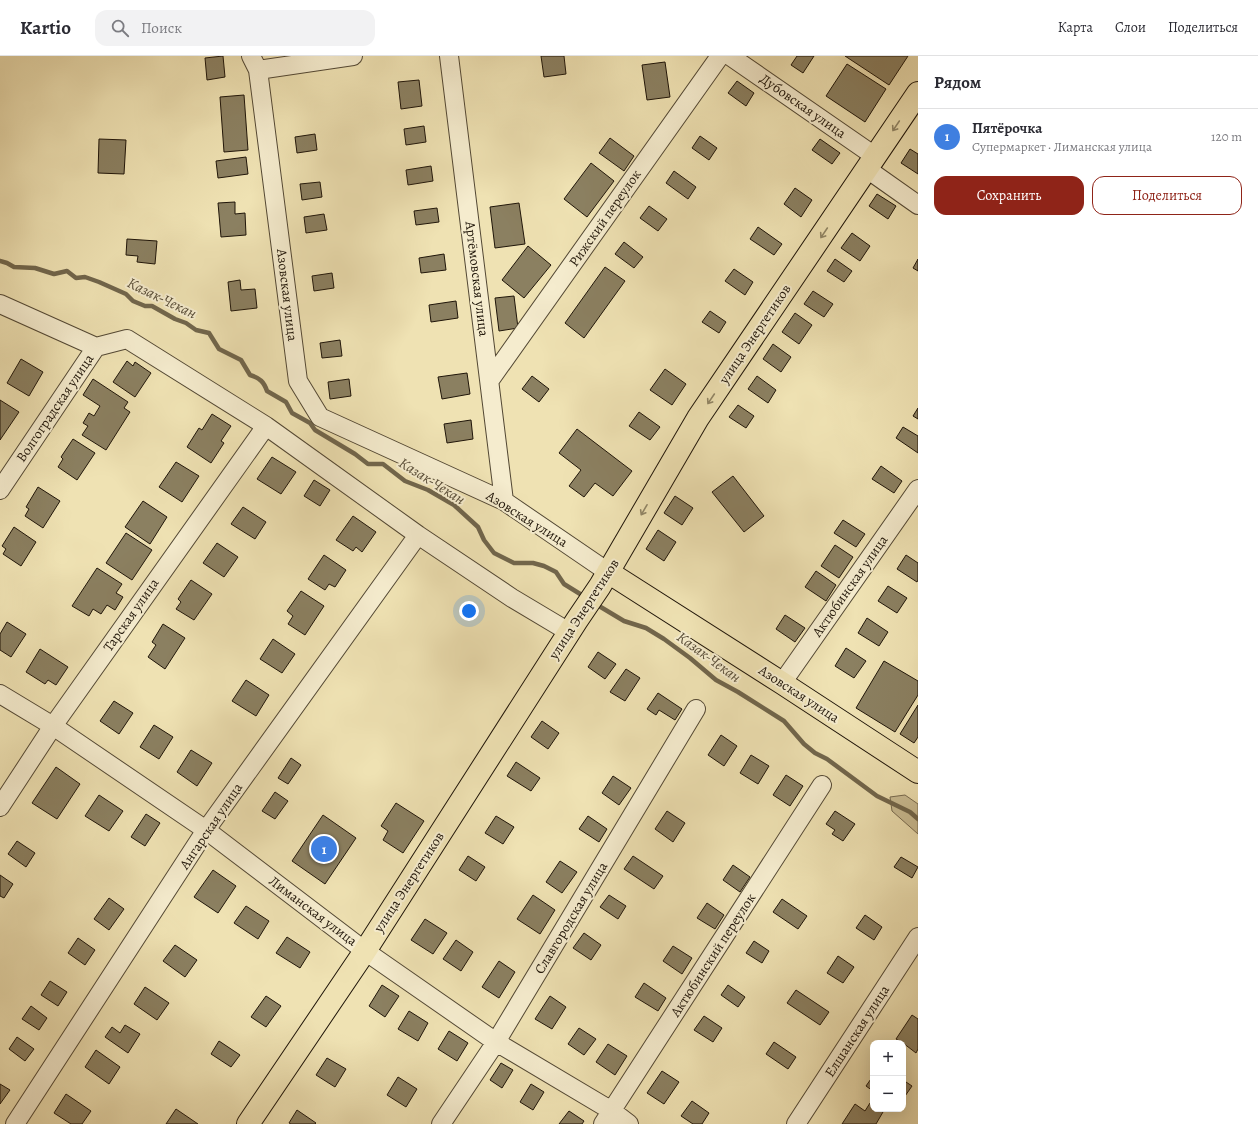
<!DOCTYPE html>
<html lang="ru">
<head>
<meta charset="utf-8">
<style>
  body { margin:0; font-family:Alegreya,serif; background:#f2f2f3; color:#2b2b33 }
  .controls { position:absolute; right:12px; bottom:12px; display:grid; overflow:hidden; border-radius:8px; box-shadow:0 4px 16px #0002 }
  .controls button { width:36px; height:36px; display:grid; place-items:center; padding:0; border:0; border-bottom:1px solid #e1e1e2; background:#fff; color:#2b2b33; font:20px sans-serif }
  .you { position:absolute; left:469px; top:555px; width:14px; height:14px; margin:-10px; border:3px solid #fff; border-radius:50%; background:#1a73e8; box-shadow:0 0 0 6px #1a73e833 }
  .badge { display:grid; place-items:center; width:26px; height:26px; border-radius:50%; background:#8f2418; color:#fff; font-size:13px; font-weight:700 }
  .pin { position:absolute; translate:-50% -50%; border:2px solid #fff; box-shadow:0 1px 4px #0006 }
  .list { margin:0; padding:0; list-style:none }
  h2 { display:flex; justify-content:space-between; align-items:center; height:52px; margin:0; padding:0 16px; font-size:17px }
  h2 small { font-size:13px; font-weight:400; color:#7c7c81 }
  .list li { display:grid; grid-template-columns:26px 1fr auto; gap:12px; align-items:center; box-sizing:border-box; height:56px; padding:0 16px; border-top:1px solid #e1e1e2 }
  .list b { display:block; font-size:15px; white-space:nowrap }
  .list p { margin:0; font-size:13px; white-space:nowrap; color:#7c7c81 }
  .list em { font-size:13px; font-style:normal; color:#7c7c81 }
  .actions { display:flex; gap:8px; padding:12px 16px }
  .actions a { flex:1; padding:9px 0; border:1px solid #8f2418; border-radius:12px; text-align:center; font-size:14px; color:#8f2418 }
  .actions .main { background:#8f2418; color:#fff }
  .icon { flex:none; width:22px; height:22px; fill:none; stroke:currentColor; stroke-width:2; stroke-linecap:round; stroke-linejoin:round }
  .map { position:relative; flex:none; width:918px; height:1068px; overflow:hidden }
  header { display:flex; align-items:center; gap:24px; box-sizing:border-box; height:56px; padding:0 20px; background:#fff; border-bottom:1px solid #e1e1e2 }
  header strong { font-size:19px }
  nav { display:flex; gap:22px; margin-inline-start:auto; font-size:14px }
  .search { width:280px; height:36px; background:#f2f2f3; display:flex; align-items:center; gap:10px; box-sizing:border-box; padding:0 14px; border-radius:12px; color:#7c7c81; font-size:15px }
  main { display:flex }
  aside { flex:1; background:#fff }
  .map>svg:first-child { display:block }
</style>
</head>
<body>
<header>
<strong>Kartio</strong>
<div class="search"><svg class="icon" aria-label="search" viewBox="0 0 24 24"><circle cx="10" cy="10" r="6"/><path d="M15 15l6 6"/></svg>Поиск</div>
<nav><a>Карта</a><a>Слои</a><a>Поделиться</a></nav>
</header>
<main>
<div class="map">
<svg width="918" height="1068" viewBox="0 0 918 1068">
  <rect width="100%" height="100%" fill="#efe2b3"/>
  <filter id="stains"><feTurbulence type="fractalNoise" baseFrequency=".005" numOctaves="4"/><feColorMatrix values="0 0 0 0 .2 0 0 0 0 .09 0 0 0 0 .02 0 0 0 .5 -.17"/></filter>
  <radialGradient id="worn" r=".72"><stop offset=".6" stop-color="#630" stop-opacity="0"/><stop offset="1" stop-color="#630" stop-opacity=".3"/></radialGradient>
  <path fill="#ccbf96" stroke="#766a50" d="M905,739L918,748V778L892,755L890,741Z"/>
  <g fill="none" stroke-linecap="round" stroke-linejoin="round">
    <path stroke="#71664c" stroke-width="4.5" d="M0,205L7,207L14,211L35,212L54,218L67,215L76,222L85,221L99,226L126,238L133,245L145,250H152L175,263L186,267L196,274L209,277L219,293L241,304L250,319C260,322 264,326 267,335L286,346L292,357L310,367L315,374L355,398L368,408H383L405,425L428,434L454,449L478,471L484,484L494,497L514,507H533L544,510L556,516L564,528L585,541
      M594,547L624,565L646,572L664,583L690,602L716,624L738,636L784,665L804,688L815,697L827,703L877,740L910,756L918,763"/>
  </g>
  <path fill="#8b8061" stroke="#1f1509" d="M223,0L225,21L207,24L205,2Z
    M541,0H564L566,18L544,21Z
    M797,0H814L803,17L791,9Z
    M845,0H908L889,29Z
    M665,6L670,41L647,44L642,9Z
    M847,8L886,33L865,66L826,40Z
    M419,24L422,50L401,53L398,26Z
    M737,25L754,37L746,50L728,37Z
    M244,39L248,94L224,96L220,41Z
    M424,70L426,86L406,89L404,73Z
    M315,78L317,94L297,97L295,81Z
    M700,80L717,92L709,104L692,92Z
    M610,82L634,100L624,115L599,97Z
    M99,83L126,84L124,118L98,117Z
    M820,83L840,97L832,108L812,94Z
    M910,93L918,98V118L901,107Z
    M246,101L248,118L218,122L216,105Z
    M591,107L614,125L587,161L564,143Z
    M431,110L433,125L408,129L406,114Z
    M674,115L696,131L688,143L666,127Z
    M320,126L322,141L302,144L300,128Z
    M795,132L812,144L801,161L784,148Z
    M877,138L896,150L888,163L869,150Z
    M235,146V158L245,157L246,179L221,181L218,147Z
    M519,147L525,188L495,192L490,151Z
    M649,150L667,163L658,175L640,162Z
    M437,152L439,166L416,169L414,155Z
    M324,158L327,174L306,177L304,161Z
    M758,171L782,188L774,199L750,183Z
    M852,177L870,190L860,205L841,192Z
    M127,183L157,185L155,208L137,206L138,200L126,199Z
    M624,186L643,201L634,212L615,198Z
    M528,190L551,209L524,242L502,224Z
    M444,198L446,214L421,217L419,202Z
    M835,203L852,215L844,226L827,215Z
    M918,203V215L913,212Z
    M605,211L625,225L584,282L565,267Z
    M734,213L753,226L745,239L725,225Z
    M332,217L334,232L314,235L312,220Z
    M240,224L241,234L255,233L257,252L231,255L228,226Z
    M813,235L833,248L824,261L804,248Z
    M514,240L518,272L499,275L495,242Z
    M456,245L458,262L431,266L429,249Z
    M710,255L726,266L719,277L702,266Z
    M795,257L812,269L799,288L782,276Z
    M340,284L342,300L322,302L320,287Z
    M773,288L791,301L781,316L763,303Z
    M21,303L43,316L29,340L7,327Z
    M127,305L133,310L135,306L151,317L135,341L113,326Z
    M665,313L686,328L672,349L650,334Z
    M467,317L470,338L442,343L438,321Z
    M532,320L549,333L539,346L522,333Z
    M757,320L776,334L768,347L748,333Z
    M93,323L128,346L124,352L130,356L106,394L82,379L88,370L83,367L89,357L94,360L100,350L83,339Z
    M349,323L351,340L330,343L328,326Z
    M0,344L19,356L0,384Z
    M738,349L754,360L746,372L729,361Z
    M918,352V363L913,360Z
    M639,356L660,371L650,384L629,370Z
    M212,358L231,370L221,385L224,387L211,407L187,391L199,372L202,374Z
    M471,364L473,383L447,387L444,368Z
    M903,371L918,380V397L896,382Z
    M577,373L632,415L613,440L595,427L584,441L569,430L581,414L559,397Z
    M73,383L95,397L77,424L58,411L63,403L61,401Z
    M272,401L296,416L281,438L257,423Z
    M176,406L199,420L182,446L159,431Z
    M881,410L902,425L894,437L872,423Z
    M733,420L764,460L744,476L712,436Z
    M314,424L330,434L320,450L304,440Z
    M38,431L60,445L43,472L25,460L29,453L26,451Z
    M675,440L693,452L682,469L664,457Z
    M143,445L167,461L150,488L125,471Z
    M243,451L266,466L255,483L231,468Z
    M353,460L376,476L362,496L356,491L353,495L336,484Z
    M843,464L865,478L856,491L834,477Z
    M14,471L36,486L21,510L3,498L6,493L2,490Z
    M658,474L676,486L664,505L646,493Z
    M126,477L152,494L132,524L106,507Z
    M217,487L238,501L224,521L203,507Z
    M835,489L853,501L839,522L821,510Z
    M324,499L346,514L335,531L329,528L325,534L308,523Z
    M906,499L918,507V524L917,526L897,513Z
    M97,512L122,528L116,537L123,541L115,554L107,549L101,558L93,553L89,560L72,550Z
    M816,515L836,529L826,545L805,531Z
    M191,524L212,538L194,564L176,553L181,546L178,543Z
    M888,530L907,542L897,557L878,545Z
    M301,535L324,550L305,579L288,568L293,560L287,555Z
    M785,559L805,572L795,586L776,573Z
    M867,562L888,576L879,590L858,577Z
    M7,566L26,578L11,601L0,594V578Z
    M163,568L185,582L165,613L148,601L156,589L152,586Z
    M273,583L295,598L282,617L260,603Z
    M846,592L866,605L854,622L835,610Z
    M40,593L68,611L56,629L48,624L45,628L26,616Z
    M598,596L616,608L605,623L588,611Z
    M884,605L918,625V639L895,676L856,652Z
    M626,613L640,622L625,645L610,636Z
    M246,624L269,639L256,660L232,645Z
    M658,637L682,653L675,664L659,654L656,659L647,653Z
    M114,645L133,657L119,678L100,665Z
    M918,649V681L914,687L900,678Z
    M542,665L559,677L548,693L531,681Z
    M154,669L173,681L159,703L140,691Z
    M721,679L737,690L724,710L708,699Z
    M191,694L212,707L197,730L177,716Z
    M751,699L769,710L758,728L740,717Z
    M291,702L301,709L288,728L278,722Z
    M516,706L540,722L531,735L507,720Z
    M56,711L80,728L57,763L32,747Z
    M786,719L803,730L790,750L773,739Z
    M613,720L631,732L619,749L602,737Z
    M275,736L288,745L275,763L262,755Z
    M99,739L123,755L109,775L85,760Z
    M396,747L424,765L403,797L383,784L388,775L381,770Z
    M667,755L685,767L673,786L655,773Z
    M835,755L855,768L843,785L832,778L835,774L826,768Z
    M146,758L160,767L145,790L131,781Z
    M323,759L356,782L325,828L292,805Z
    M496,760L514,771L503,788L485,777Z
    M588,760L607,773L599,786L579,773Z
    M17,785L35,797L26,811L8,798Z
    M468,800L485,811L476,825L459,814Z
    M633,800L663,820L654,833L624,813Z
    M901,801L918,811L912,822L894,811Z
    M560,805L577,816L562,837L546,826Z
    M733,809L750,821L740,836L723,824Z
    M213,814L236,830L218,857L194,841Z
    M0,819L13,828L4,842L0,840Z
    M533,839L555,854L540,878L517,863Z
    M609,839L626,850L618,863L600,851Z
    M109,842L124,853L109,874L94,863Z
    M782,843L807,860L798,873L773,856Z
    M707,847L724,859L715,873L697,862Z
    M246,850L269,865L258,883L234,867Z
    M865,859L882,871L874,884L856,872Z
    M425,863L447,877L433,898L411,884Z
    M584,877L601,889L591,904L573,892Z
    M287,881L310,896L300,912L276,897Z
    M78,882L95,894L85,909L68,897Z
    M456,884L473,896L461,915L443,903Z
    M754,885L769,895L762,907L746,897Z
    M175,889L197,904L185,921L163,905Z
    M673,890L692,902L682,918L663,905Z
    M838,900L854,911L843,927L827,917Z
    M499,905L515,916L499,942L482,931Z
    M50,925L67,936L58,950L41,939Z
    M644,927L666,942L658,955L635,941Z
    M382,929L399,940L385,961L369,950Z
    M728,929L745,941L738,951L721,939Z
    M145,931L169,947L157,964L134,948Z
    M796,934L829,956L820,969L787,947Z
    M266,940L281,950L266,971L251,961Z
    M550,940L566,951L552,973L535,963Z
    M31,950L47,962L39,974L22,963Z
    M409,955L428,967L418,985L398,973Z
    M912,959L918,963V993L916,997L903,987L896,983Z
    M704,960L722,972L713,986L694,974Z
    M125,969L140,978L128,997L105,981L112,971L120,977Z
    M579,972L596,983L584,999L568,988Z
    M449,975L468,987L457,1005L438,993Z
    M17,981L34,993L25,1005L9,993Z
    M219,985L240,999L231,1011L211,998Z
    M774,986L796,1001L788,1013L766,998Z
    M608,988L627,1000L615,1019L596,1006Z
    M96,994L120,1011L109,1028L85,1011Z
    M327,1002L346,1013L335,1031L316,1019Z
    M501,1007L513,1014L502,1032L490,1024Z
    M662,1015L679,1026L664,1048L647,1037Z
    M873,1020V1035L866,1030Z
    M398,1021L417,1033L406,1051L387,1039Z
    M903,1024L912,1030L903,1043Z
    M0,1028L10,1034L0,1048Z
    M531,1028L544,1036L533,1054L520,1046Z
    M66,1038L91,1055L82,1068H71L54,1057Z
    M692,1045L709,1057L702,1068H693L681,1060Z
    M870,1047L873,1049V1053H879L883,1056L876,1068H842L855,1048L865,1055Z
    M176,1053L198,1068H166Z
    M297,1054L316,1067L315,1068H291L289,1067Z
    M569,1055L584,1065L582,1068H559Z"/>
  <g fill="none" stroke-linecap="round" stroke-linejoin="round">
    <defs>
      <path id="street" d="M251,0L258,14L298,325L320,361L504,445L608,516
        M449,0L504,445
        M730,0L876,101
        M258,14L353,0
        M867,113L918,149
        M0,248L96,291L127,283L266,370L418,479L512,542L569,576
        M490,324L720,0
        M0,434L96,291
        M782,627L918,433
        M0,638L53,670L206,774L365,895L496,986L612,1055L629,1068
        M0,751L53,670L266,370
        M15,1068L206,774L418,479
        M441,1068L496,986L696,653
        M603,1068L822,729
        M796,1068L918,881"/>
      <path id="primary" d="M608,516L782,627L918,716
        M248,1068L365,895L577,564L600,530L698,362L918,37"/>
    </defs>
    <use href="#street" stroke="#534834" stroke-width="20"/>
    <use href="#primary" stroke="#1f1509" stroke-width="24"/>
    <use href="#street" stroke="#f5ecce" stroke-width="18"/>
    <use href="#primary" stroke="#efe2b3" stroke-width="22"/>
  </g>
  <defs><path id="oneway-shaft" d="M-6 0H5M1.5-3L5.5 0L1.5 3" fill="none" stroke-width="1.6" stroke-linecap="round" stroke-linejoin="round"/></defs>
  <g stroke="#918666">
    <use href="#oneway-shaft" transform="translate(896 70) rotate(124)"/>
    <use href="#oneway-shaft" transform="translate(824 177) rotate(124)"/>
    <use href="#oneway-shaft" transform="translate(711 343) rotate(124)"/>
    <use href="#oneway-shaft" transform="translate(644 454) rotate(120)"/>
  </g>
  <g text-anchor="middle" dominant-baseline="central" stroke-width="4" stroke-linejoin="round" paint-order="stroke">
    <g font-size="14" fill="#1f1509" stroke="#f5ecce">
      <text transform="translate(803 50) rotate(35)">Дубовская улица</text>
      <text transform="translate(605 162) rotate(-55)">Рижский переулок</text>
      <text transform="translate(477 223) rotate(83)">Артёмовская улица</text>
      <text transform="translate(287 239) rotate(83)">Азовская улица</text>
      <text transform="translate(755 278) rotate(-56)">улица Энергетиков</text>
      <text transform="translate(55 352) rotate(-56)">Волгоградская улица</text>
      <text transform="translate(527 463) rotate(32)">Азовская улица</text>
      <text transform="translate(850 530) rotate(-55)">Актюбинская улица</text>
      <text transform="translate(584 553) rotate(-57)">улица Энергетиков</text>
      <text transform="translate(131 559) rotate(-55)">Тарская улица</text>
      <text transform="translate(799 638) rotate(33)">Азовская улица</text>
      <text transform="translate(211 770) rotate(-56)">Ангарская улица</text>
      <text transform="translate(409 826) rotate(-57)">улица Энергетиков</text>
      <text transform="translate(313 855) rotate(37)">Лиманская улица</text>
      <text transform="translate(571 862) rotate(-59)">Славгородская улица</text>
      <text transform="translate(713 899) rotate(-57)">Актюбинский переулок</text>
      <text transform="translate(857 975) rotate(-57)">Елшанская улица</text>
    </g>
    <g font-size="15" font-style="italic" fill="#564b36" stroke="#f5ecce">
      <text transform="translate(162 242) rotate(26)">Казак-Чекан</text>
      <text transform="translate(432 425) rotate(32)">Казак-Чекан</text>
      <text transform="translate(709 601) rotate(36)">Казак-Чекан</text>
    </g>
  </g>
  <rect width="100%" height="100%" filter="url(#stains)"/>
  <rect width="100%" height="100%" fill="url(#worn)"/>
</svg>
<div class="controls">
<button>+</button>
<button>−</button>
</div>
<div class="you"></div>
<div class="pin badge" style="left:324px;top:793px;background:#3f7fe0">1</div>
</div>
<aside>
<h2>Рядом<small></small></h2>
<ul class="list">
<li><span class="badge" style="background:#3f7fe0">1</span><div><b>Пятёрочка</b><p>Супермаркет · Лиманская улица</p></div><em>120 m</em></li>
</ul>
<div class="actions"><a class="main">Сохранить</a><a>Поделиться</a></div>
</aside>
</main>
</body>
</html>
